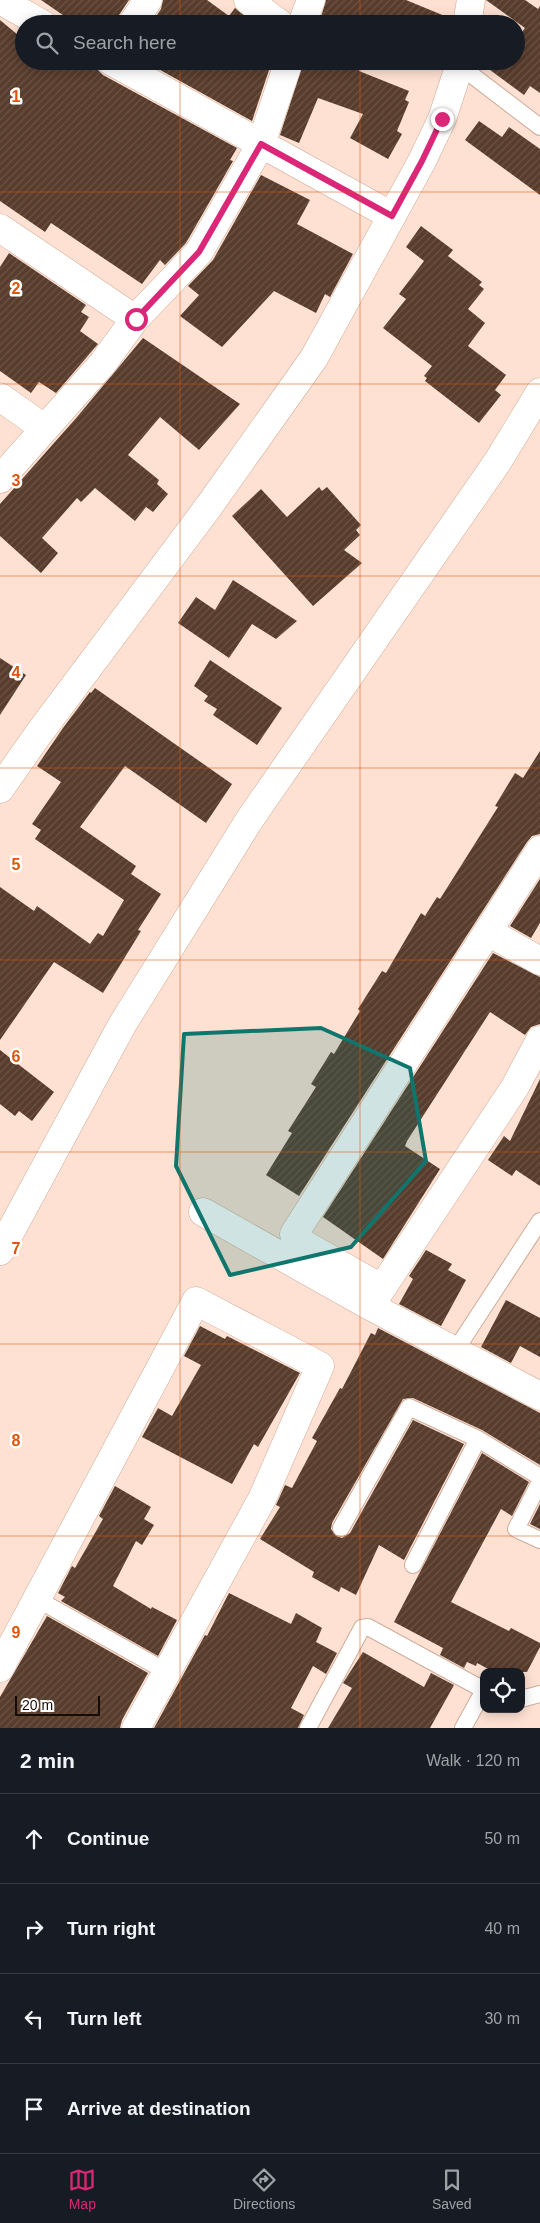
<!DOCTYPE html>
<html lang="en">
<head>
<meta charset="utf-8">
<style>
  body { margin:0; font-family:Helvetica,sans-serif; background:#20242c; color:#f1f3f6 }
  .controls { position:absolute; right:15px; bottom:15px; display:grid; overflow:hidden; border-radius:10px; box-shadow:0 2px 12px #0003 }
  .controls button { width:45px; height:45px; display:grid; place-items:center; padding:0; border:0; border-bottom:1px solid #363941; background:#171b24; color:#f1f3f6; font:25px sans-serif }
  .scale { position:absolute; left:15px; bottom:12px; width:85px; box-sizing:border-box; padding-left:5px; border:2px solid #160b05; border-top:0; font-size:14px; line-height:18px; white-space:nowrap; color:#160b05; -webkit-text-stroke:4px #fff; paint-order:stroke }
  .stop { position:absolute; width:15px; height:15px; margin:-11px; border:4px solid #db2777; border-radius:50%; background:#fff }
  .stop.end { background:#db2777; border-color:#fff; box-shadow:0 1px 5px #0008 }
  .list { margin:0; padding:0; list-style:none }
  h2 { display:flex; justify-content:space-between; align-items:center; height:65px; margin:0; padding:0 20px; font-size:21px }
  h2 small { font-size:16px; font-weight:400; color:#9ea1a6 }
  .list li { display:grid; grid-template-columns:32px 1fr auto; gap:15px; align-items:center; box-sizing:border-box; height:90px; padding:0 20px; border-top:1px solid #363941 }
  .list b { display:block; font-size:19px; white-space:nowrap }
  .list em { font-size:16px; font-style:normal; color:#9ea1a6 }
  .icon { flex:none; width:28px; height:28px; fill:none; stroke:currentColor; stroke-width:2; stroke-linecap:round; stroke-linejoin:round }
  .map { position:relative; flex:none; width:540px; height:1728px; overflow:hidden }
  .search { position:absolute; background:#171b24; box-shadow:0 2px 12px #0003; left:15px; right:15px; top:15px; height:55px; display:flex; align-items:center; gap:12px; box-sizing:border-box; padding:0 18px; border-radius:28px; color:#9ea1a6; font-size:19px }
  .sheet { height:425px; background:#171b24 }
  nav { display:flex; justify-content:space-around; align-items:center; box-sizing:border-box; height:70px; border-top:1px solid #363941; background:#171b24; font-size:14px; color:#9ea1a6 }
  nav a { display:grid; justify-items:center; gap:2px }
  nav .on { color:#db2777 }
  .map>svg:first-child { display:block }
</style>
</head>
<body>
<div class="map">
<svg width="540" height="1728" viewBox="0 0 540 1728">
  <defs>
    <pattern id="building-hatch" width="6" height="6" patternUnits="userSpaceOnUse" patternTransform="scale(1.25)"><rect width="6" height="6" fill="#583c2c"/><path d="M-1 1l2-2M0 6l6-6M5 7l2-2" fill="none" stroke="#6b5447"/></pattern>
  </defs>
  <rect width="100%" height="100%" fill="#fee1d2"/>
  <path fill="url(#building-hatch)" d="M41,0H129L119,15L116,24H76Z
    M163,0H207L229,16L235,8L254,24H151L161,9Z
    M326,0H406L452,19V24H319Z
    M486,0H525L538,9L540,6V93L530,86L524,95L478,61H516V40L525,28Z
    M0,20L24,40V61H95L97,69L103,75L237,148L230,160L233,161L186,243L165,265L160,260L142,284L51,223L45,232L0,201Z
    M144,61H272L252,121Z
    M304,61H357L362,63L359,71L409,91L405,100L409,102L397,131L402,134L388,159L350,138L363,114L318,98L299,143L280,135Z
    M479,121L502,137L509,127L540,149V195L465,140Z
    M261,175L310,200L297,224L353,254L330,297L325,294L316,313L274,291L222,347L180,316L199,295L188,286L213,260Z
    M421,226L453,250L448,256L482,282L479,285L484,289L468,309L485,323L468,346L506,375L495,390L501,395L479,423L425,381L427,378L424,376L432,366L383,328L406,299L399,294L424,261L406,247Z
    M9,253L86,305L81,312L89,317L80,331L98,344L56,393L39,382L31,393L0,371V267Z
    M143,338L240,404L199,450L160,417L128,455L159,480L157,484L168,494L153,512L146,507L135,521L95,488L81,502L77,498L42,538L58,553L41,573L0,536V504L77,417Z
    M319,487L322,491L327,487L361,525L356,530L360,535L344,550L362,563L313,606L232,516L261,489L287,517Z
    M233,580L297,621L276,639L252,624L229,658L178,623L196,597L215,610Z
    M0,658L26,675L0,715Z
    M210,660L282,708L257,745L213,715L217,709L204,701L208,696L194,686Z
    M95,688L232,784L206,823L125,766L80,827L136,866L131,874L161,894L138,930L141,931L103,993L54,962L0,1040V887L34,911L37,906L90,944L98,933L103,936L124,900L35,839L41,830L32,824L61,782L37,766L63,728L90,692L91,693Z
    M540,751V834L532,836L527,842L299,1196L266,1175L292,1133L288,1131L316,1087L311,1084L331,1052L334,1054L360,1011L358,1009L382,971L386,973L421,913L425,916L437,897L440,899L498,807L495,806L515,773L523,778Z
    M540,879V923L531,938L510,926Z
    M493,953L540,977V1024L531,1027L525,1035L490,1012L407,1141L405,1146L440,1169L383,1259L323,1217Z
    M0,1050L54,1092L32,1121L19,1111L15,1116L0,1104Z
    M540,1079V1186L516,1170L512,1176L488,1160L504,1136L510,1141Z
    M426,1250L452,1264L448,1270L466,1280L441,1326L399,1304L413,1279L409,1276Z
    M506,1300L540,1318V1357L520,1346L511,1363L481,1347Z
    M200,1326L225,1339L227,1336L300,1373L258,1447L254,1444L232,1484L142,1437L158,1408L172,1416L201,1365L184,1356Z
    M378,1328L540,1413V1465L482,1430L413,1398L403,1399L332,1523L331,1529L336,1536L342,1538L350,1533L413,1420L464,1444L404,1560L379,1545L356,1595L341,1587L339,1592L312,1577L314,1572L260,1539L280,1507L276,1505L285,1485L292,1488L317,1441L312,1438L340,1388L342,1389L371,1333L375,1335Z
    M482,1453L529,1482L512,1516L501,1509L451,1602L509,1631L511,1628L540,1643V1647L527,1672H494L477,1663L476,1666L467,1662L464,1668L440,1655L443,1648L394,1622Z
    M115,1486L151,1507L144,1519L154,1525L142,1545L136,1541L113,1586L151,1609L152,1607L177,1620L158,1656L61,1601L65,1597L58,1593L72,1566L75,1568L103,1519L99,1516Z
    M540,1504V1529L530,1524Z
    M229,1593L291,1624L296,1613L322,1628L316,1642L337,1653L326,1674L313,1666L291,1708L304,1715L298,1728H154L205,1635L207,1636Z
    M47,1616L148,1673L122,1720L120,1728H0V1697Z
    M363,1652L424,1687L431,1673L454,1685L430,1728H328L352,1688L343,1683Z"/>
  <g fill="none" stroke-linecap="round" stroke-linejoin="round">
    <defs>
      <path id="service" d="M460,66L540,127
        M455,1351L540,1221
        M540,1482L516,1529L540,1540
        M341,1528L409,1407L478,1439L540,1477
        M413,1565L478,1439
        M37,1599L167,1672
        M521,1699L540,1694
        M308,1728L362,1628L368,1627L484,1690
        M463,1728L484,1690"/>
      <path id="minor" d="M0,0L42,24
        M248,0L280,24
        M132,24L148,0
        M302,24L311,0
        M467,24L471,0
        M111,61L392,216
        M0,228L135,319
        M0,397L44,428
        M0,479L103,363L135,319L199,252L261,144L289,61
        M0,789L37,736L209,506L314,358L422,161L442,119L461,61
        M488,932L540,961
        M203,1212L370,1306L540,1396
        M381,1288L295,1239L294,1234L540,850
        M372,1303L515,1087L540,1040
        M0,1668L196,1301L320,1366L262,1499L136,1728"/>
      <path id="tertiary" d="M0,1251L122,1025L250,819L498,461L540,392"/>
    </defs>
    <use href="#service" stroke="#ceac99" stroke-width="18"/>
    <use href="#minor" stroke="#ceac99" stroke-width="29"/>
    <use href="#tertiary" stroke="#ceac99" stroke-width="29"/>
    <use href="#service" stroke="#fff" stroke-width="16"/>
    <use href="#minor" stroke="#fff" stroke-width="28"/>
    <use href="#tertiary" stroke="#fff" stroke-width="28"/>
  </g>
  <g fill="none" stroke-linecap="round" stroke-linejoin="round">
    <path stroke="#db2777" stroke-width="6" d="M136,319L199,252L261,144L392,216L422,161L442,119"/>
  </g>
  <path fill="#0f766e" fill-opacity="0.2" stroke="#0f766e" stroke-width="4" stroke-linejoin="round" d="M321,1028L410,1068L426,1161L351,1247L230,1275L176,1166L184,1034Z"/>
  <path fill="none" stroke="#de550c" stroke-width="1" stroke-opacity="0.55" d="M180,0V24M360,0V24M180,61V1728M360,61V1728M0,192H540M0,384H540M0,576H540M0,768H540M0,960H540M0,1152H540M0,1344H540M0,1536H540"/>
  <g font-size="16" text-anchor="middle" font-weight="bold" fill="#de550c" stroke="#fff" stroke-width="5" stroke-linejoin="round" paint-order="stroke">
    <text x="16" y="102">1</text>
    <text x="16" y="294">2</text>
    <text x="16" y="486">3</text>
    <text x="16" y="678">4</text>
    <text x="16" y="870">5</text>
    <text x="16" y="1062">6</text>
    <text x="16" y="1254">7</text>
    <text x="16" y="1446">8</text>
    <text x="16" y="1638">9</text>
  </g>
</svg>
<div class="controls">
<button><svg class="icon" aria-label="locate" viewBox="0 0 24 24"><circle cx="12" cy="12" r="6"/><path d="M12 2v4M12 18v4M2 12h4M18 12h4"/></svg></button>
</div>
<div class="scale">20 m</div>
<div class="stop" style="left:136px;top:319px"></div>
<div class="stop end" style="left:442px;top:119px"></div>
<div class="search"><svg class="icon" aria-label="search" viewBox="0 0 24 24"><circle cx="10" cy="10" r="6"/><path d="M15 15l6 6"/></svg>Search here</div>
</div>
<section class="sheet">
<h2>2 min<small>Walk · 120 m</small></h2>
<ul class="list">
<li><svg class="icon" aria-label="ahead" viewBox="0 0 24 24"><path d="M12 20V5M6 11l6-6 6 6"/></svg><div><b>Continue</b></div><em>50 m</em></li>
<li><svg class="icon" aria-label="right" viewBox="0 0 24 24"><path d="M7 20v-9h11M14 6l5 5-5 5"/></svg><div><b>Turn right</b></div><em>40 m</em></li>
<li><svg class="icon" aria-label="left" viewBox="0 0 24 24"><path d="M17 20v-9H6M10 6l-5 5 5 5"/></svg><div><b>Turn left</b></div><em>30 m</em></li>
<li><svg class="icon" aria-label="arrive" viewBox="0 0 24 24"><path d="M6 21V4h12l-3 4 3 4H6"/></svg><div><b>Arrive at destination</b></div></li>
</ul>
</section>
<nav>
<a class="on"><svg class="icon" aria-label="map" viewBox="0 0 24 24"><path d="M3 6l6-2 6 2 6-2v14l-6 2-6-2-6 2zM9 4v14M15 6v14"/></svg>Map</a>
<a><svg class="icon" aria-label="directions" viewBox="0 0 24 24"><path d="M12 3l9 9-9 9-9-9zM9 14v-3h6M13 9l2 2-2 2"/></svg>Directions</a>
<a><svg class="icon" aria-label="saved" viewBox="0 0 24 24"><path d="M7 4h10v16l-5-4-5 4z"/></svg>Saved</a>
</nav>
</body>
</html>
